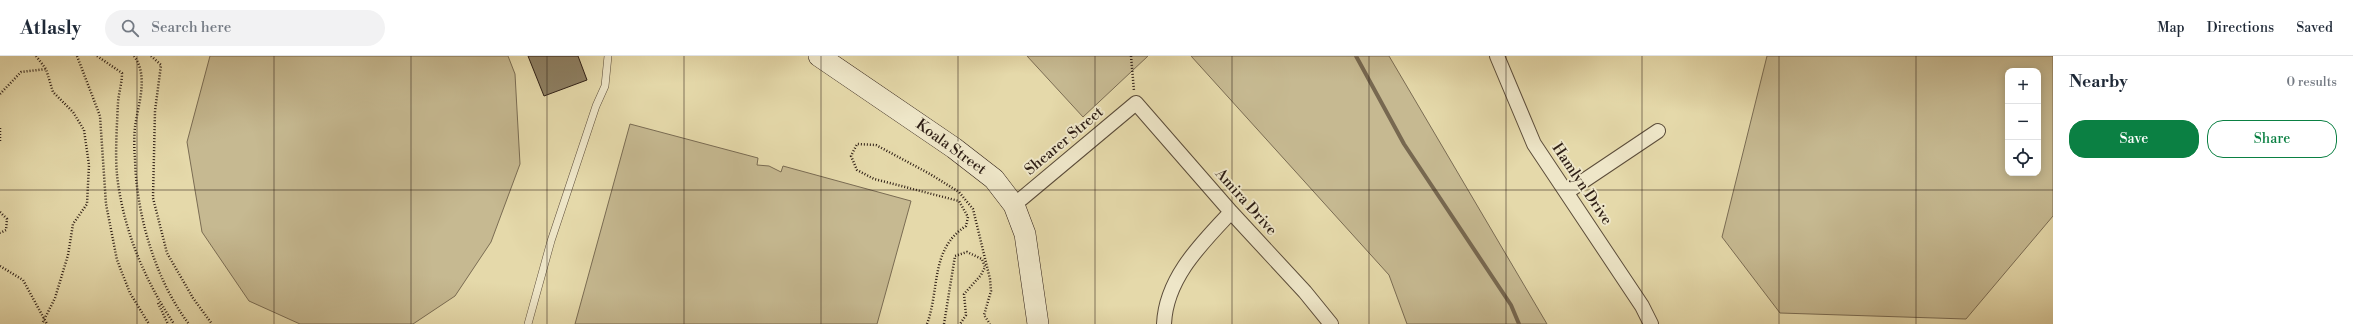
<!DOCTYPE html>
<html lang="en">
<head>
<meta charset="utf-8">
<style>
  body { margin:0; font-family:"Libre Bodoni",serif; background:#f2f2f3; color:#1f2937 }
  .controls { position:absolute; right:12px; top:12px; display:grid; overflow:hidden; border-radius:8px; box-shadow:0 2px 10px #0003 }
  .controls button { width:36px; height:36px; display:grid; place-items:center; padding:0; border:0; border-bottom:1px solid #e0e1e3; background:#fff; color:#1f2937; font:20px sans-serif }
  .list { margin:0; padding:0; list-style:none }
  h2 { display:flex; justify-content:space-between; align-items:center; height:52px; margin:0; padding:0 16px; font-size:17px }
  h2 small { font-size:13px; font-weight:400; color:#747a83 }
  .actions { display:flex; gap:8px; padding:12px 16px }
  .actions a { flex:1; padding:9px 0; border:1px solid #0b8043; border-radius:16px; text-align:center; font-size:14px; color:#0b8043 }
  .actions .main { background:#0b8043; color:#fff }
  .icon { flex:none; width:22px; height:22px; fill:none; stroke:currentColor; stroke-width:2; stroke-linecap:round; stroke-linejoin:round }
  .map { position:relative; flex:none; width:2053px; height:268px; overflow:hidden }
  header { display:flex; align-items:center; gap:24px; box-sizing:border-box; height:56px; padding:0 20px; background:#fff; border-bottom:1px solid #e0e1e3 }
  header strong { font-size:19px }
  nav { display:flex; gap:22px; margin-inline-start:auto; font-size:14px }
  .search { width:280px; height:36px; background:#f2f2f3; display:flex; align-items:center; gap:10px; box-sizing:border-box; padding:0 14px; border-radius:22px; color:#747a83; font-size:15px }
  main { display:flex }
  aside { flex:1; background:#fff }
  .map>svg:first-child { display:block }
</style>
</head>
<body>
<header>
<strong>Atlasly</strong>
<div class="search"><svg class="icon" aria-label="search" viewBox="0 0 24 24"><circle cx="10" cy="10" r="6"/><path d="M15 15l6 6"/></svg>Search here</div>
<nav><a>Map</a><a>Directions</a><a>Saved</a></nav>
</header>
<main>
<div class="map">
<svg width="2053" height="268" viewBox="0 0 2053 268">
  <rect width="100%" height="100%" fill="#e5d9aa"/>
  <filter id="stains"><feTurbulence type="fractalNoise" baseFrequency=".005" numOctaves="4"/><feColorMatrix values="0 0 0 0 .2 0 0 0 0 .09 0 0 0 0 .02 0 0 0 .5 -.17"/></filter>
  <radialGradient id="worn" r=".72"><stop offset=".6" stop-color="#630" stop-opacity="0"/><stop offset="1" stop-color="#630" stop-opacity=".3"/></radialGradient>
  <path fill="#c6b991" stroke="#7a6c53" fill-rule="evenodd" d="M210,0H508L515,18L520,108L491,186L455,240L413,268H300L249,245L202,176L187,86Z
    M1027,0H1148L1083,61Z
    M1191,0H1389L1547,268H1407L1389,219Z
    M1767,0H2053V160L1966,263L1780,257L1722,181ZM2008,15H2038V117H2008Z
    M630,68L758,102L757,109L769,110L781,116L783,110L911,145L877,268H575Z"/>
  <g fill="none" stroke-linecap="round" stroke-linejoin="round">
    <path stroke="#776850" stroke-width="4" d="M1356,0L1404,88L1511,249L1519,268"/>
  </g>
  <path fill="#8d7f62" stroke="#2e1e15" d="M528,0H578L587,24L544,40Z"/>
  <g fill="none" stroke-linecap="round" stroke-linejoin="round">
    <defs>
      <path id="lane" d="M528,268L551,185L596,50L605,30L608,0"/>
      <path id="street" d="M1497,0L1534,88L1642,250L1651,268
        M1567,136L1658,75
        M1014,149L1136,47L1231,156L1305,236L1331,268
        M1164,268C1166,222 1201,188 1231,156"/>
      <path id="secondary" d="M819,0L954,92L994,123L1014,149L1025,178L1038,268"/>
    </defs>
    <use href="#lane" stroke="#5c4d3a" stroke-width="8"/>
    <use href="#street" stroke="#5c4d3a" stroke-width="16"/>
    <use href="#secondary" stroke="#2e1e15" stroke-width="22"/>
    <path stroke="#2e1e15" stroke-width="2.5" stroke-dasharray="1 2" stroke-linecap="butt" d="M36,0L46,13L53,36L73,56L84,74L89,109L87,148L73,168L68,199L55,242L42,268
      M77,0L100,60L106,148L117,204L130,237L149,268
      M97,0L122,17C122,27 119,36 118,46C117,69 115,97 117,119C123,173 144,223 174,268
      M134,0C149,20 138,49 135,71C134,81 134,92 135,102C136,157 155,224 189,268
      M151,0L161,9L155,55L153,142L167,197L193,242L212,268
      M1131,0L1134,35
      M0,38L21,16L46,13
      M0,72V85
      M0,156L7,163L6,174L0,177
      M0,210L23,224L47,268
      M158,247L168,268
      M927,268C940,233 930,193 966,170L968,161L959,145L874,123L857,114L851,100L857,88L876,89L930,118L959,136L973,153L990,223L991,235L984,259L990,268
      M944,268L955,200L967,196L982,203L985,211L981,219L964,238L966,259L960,268"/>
    <use href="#lane" stroke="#eee6c8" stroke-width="7"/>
    <use href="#street" stroke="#eee6c8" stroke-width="14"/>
    <use href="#secondary" stroke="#eee6c8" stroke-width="21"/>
  </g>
  <path fill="none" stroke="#2e1e15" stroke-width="1" stroke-opacity="0.55" d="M137,0V268M274,0V268M411,0V268M547,0V268M684,0V268M821,0V268M958,0V268M1095,0V268M1232,0V268M1369,0V268M1506,0V268M1642,0V268M1779,0V268M1916,0V268M0,134H2053"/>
  <g text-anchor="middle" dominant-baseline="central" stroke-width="4" stroke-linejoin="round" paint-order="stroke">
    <g font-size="15" fill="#2e1e15" stroke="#eee6c8">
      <text transform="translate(1064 85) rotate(-40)">Shearer Street</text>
      <text transform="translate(951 91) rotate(36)">Koala Street</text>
      <text transform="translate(1582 128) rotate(56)">Hamlyn Drive</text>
      <text transform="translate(1246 146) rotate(48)">Amira Drive</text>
    </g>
  </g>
  <rect width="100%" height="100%" filter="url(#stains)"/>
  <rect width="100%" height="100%" fill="url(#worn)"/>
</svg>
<div class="controls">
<button>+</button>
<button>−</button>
<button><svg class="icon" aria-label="locate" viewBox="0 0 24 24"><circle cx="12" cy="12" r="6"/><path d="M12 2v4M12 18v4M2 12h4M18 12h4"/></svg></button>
</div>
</div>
<aside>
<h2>Nearby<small>0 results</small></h2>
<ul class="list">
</ul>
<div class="actions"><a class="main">Save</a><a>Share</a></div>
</aside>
</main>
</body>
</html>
